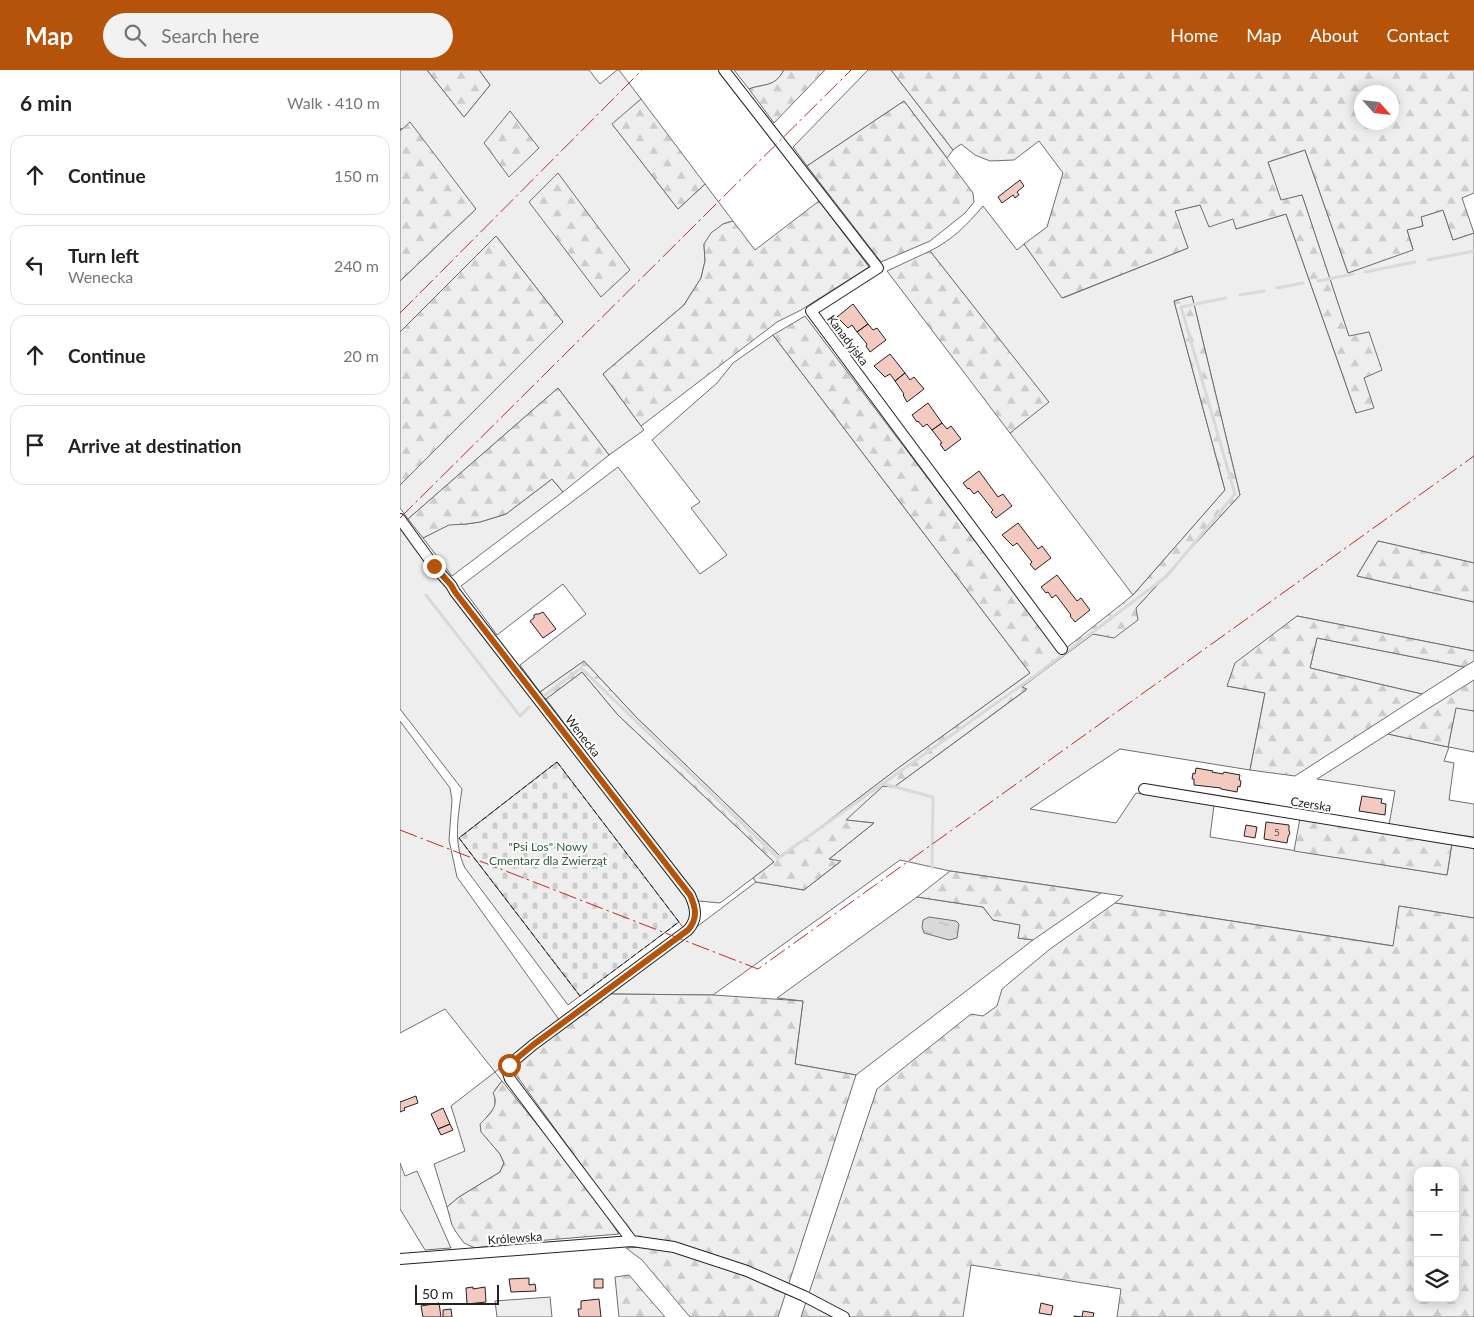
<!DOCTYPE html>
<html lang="en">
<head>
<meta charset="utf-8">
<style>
  body { margin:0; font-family:Lato,sans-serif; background:#f2f2f2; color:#222 }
  .controls { position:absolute; right:15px; bottom:15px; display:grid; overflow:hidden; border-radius:10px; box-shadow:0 2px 12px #0003 }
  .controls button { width:45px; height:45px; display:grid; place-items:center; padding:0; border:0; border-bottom:1px solid #e0e0e0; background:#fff; color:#222; font:25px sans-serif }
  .compass { position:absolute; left:954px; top:15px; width:45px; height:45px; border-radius:50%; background:#fff; box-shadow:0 2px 12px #0003; rotate:117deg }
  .scale { position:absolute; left:15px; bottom:12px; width:84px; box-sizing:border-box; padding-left:5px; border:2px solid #222; border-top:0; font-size:14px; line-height:18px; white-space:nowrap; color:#222; -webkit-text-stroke:4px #fff; paint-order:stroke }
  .stop { position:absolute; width:15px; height:15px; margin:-11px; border:4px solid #b45309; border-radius:50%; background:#fff }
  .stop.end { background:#b45309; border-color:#fff; box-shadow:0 1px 5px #0008 }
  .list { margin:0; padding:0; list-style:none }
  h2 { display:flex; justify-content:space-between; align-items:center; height:65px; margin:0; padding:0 20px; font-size:21px }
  h2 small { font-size:16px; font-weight:400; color:#767676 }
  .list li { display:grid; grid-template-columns:32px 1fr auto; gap:15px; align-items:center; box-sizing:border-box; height:80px; margin:0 10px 10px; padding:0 10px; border:1px solid #e0e0e0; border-radius:15px }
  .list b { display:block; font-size:19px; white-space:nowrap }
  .list p { margin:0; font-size:16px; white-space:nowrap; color:#767676 }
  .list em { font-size:16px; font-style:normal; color:#767676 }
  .icon { flex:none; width:28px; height:28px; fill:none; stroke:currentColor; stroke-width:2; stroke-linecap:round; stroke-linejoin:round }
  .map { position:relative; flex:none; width:1074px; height:1247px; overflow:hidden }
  header { display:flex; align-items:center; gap:30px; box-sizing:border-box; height:70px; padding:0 25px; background:#b45309; color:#fff }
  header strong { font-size:24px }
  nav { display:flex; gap:28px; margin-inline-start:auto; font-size:18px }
  .search { width:350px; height:45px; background:#f2f2f2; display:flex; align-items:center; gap:12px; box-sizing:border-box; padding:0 18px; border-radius:28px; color:#767676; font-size:19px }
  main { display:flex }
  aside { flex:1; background:#fff }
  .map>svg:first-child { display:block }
</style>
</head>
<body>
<header>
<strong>Map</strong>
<div class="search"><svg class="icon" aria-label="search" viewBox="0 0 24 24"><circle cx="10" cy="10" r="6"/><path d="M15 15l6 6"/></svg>Search here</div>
<nav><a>Home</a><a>Map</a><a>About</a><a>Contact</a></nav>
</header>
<main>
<aside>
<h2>6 min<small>Walk · 410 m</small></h2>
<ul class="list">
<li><svg class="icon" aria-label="ahead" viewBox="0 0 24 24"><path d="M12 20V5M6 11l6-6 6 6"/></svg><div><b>Continue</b></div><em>150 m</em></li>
<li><svg class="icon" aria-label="left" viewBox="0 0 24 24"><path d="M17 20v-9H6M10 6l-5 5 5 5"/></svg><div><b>Turn left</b><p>Wenecka</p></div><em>240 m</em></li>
<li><svg class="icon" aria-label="ahead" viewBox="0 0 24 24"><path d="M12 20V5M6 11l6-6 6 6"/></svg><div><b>Continue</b></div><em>20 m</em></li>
<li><svg class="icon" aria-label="arrive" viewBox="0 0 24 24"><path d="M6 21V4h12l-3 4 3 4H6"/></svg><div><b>Arrive at destination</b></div></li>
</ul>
</aside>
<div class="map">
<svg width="1074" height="1247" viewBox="0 0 1074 1247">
  <defs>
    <pattern id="forest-firs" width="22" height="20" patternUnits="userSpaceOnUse" patternTransform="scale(1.25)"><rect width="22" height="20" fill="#eee"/><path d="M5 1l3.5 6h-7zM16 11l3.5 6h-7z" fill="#ccc"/></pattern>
    <pattern id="cemetery-stones" width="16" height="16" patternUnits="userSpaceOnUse" patternTransform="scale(1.25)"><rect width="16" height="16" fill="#eee"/><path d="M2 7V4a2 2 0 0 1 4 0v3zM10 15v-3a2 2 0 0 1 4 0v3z" fill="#ccc"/></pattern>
    <pattern id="water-ripples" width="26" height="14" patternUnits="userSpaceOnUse" patternTransform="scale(1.25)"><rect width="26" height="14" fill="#d9d9d9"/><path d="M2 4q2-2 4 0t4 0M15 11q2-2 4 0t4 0" fill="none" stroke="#bababa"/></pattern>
  </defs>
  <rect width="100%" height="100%" fill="#fff"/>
  <path fill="#eee" stroke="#6f6f6f" d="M0,0H27L64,47L90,15L79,0H189L200,14L217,0H219L241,29L213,55L278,139L305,114L333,151L323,154L304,174L305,191L301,208L284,235L203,304L244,360L209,385L158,318L8,449L0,438V415L163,252L96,166L0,262V211L76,139L1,58L0,61Z
    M334,0H384C374,18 365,13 349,19Z
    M468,0H491L553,80L547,88L504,31L407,96L393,77Z
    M905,80L948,203L1013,179L1007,160L1023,156L1021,147L1043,140L1053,170L1074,163V493L978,471L957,506L1074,532V581L897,546L827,616L865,623L850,700L720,679L630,739L716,753L736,723L814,735L810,767L1047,805L1052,773L1074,776V848L999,836L994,876L715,833L723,826L550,801L500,790L313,925L208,924L356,812L404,820L440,792L428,790L474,753L445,750L483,716L494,717L626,620L621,617L693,564L714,567L736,538L840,425L792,226L774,231L825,420L733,525L610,363L648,332L530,181C552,170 567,155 583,136L617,180L624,174L663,228L788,178L774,141L800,135L834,149L836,159L886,144L956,343L964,308L969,262L949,267L902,125L881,131L868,92Z
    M373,265L630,603L501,696L381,787L236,647L184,591L140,622L120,595L186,544L163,514L97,565L61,516L218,397L300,504L327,485L291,438L300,432L252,370L317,313L333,293Z
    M152,409L163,422L52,506L23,468L49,454H66L80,452L106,444Z
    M0,454L290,831L293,842L285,860L157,692L59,768L180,926L168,935L65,798C53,773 58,746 62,719L0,639Z
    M917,568L1064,597L1022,624L910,598Z
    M182,602L218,645L374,792L320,833L299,831L146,629Z
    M1056,637L1074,641V682L1049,677L1044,691L1054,693L1049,730L1074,734V767L989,755L995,721L917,709L988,664L1048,677Z
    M0,651L50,718L52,730L49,770L57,807L160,951L95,1002L102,1011L95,1020V1037L81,1054V1061L100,1084L104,1093L100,1102L59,1127L47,1137L34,1094L65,1081L51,1036L95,1002L45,939L0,963Z
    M517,827L583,837L593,850L621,855L618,868L633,870L456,1005L395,994L403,931L377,928Z
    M0,1093L5,1106L17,1101L51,1178L25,1180L0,1139Z
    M150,1227L152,1247H97L95,1231Z"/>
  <path fill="url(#forest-firs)" stroke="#6f6f6f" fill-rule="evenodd" d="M27,0H79L90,15L64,47Z
    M384,0H425L374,53L349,19C365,13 374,18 384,0Z
    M491,0H1074V123L1062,128L1074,163L1053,170L1043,140L1021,147L1023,156L1007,160L1013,180L948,203L905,80L868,92L881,130L902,125L949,266L969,262L982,300L964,308L974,338L956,343L886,144L836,159L833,149L809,157L800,135L775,141L788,178L662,228L624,174L647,157L663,103L639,71L614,90L590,91L575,85L561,74L553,80ZM962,22H992V52H962Z
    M241,29L305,114L278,139L212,54Z
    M504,31L573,123L574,132L565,143L530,171L481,192L407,96Z
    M110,41L139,78L109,107L84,73Z
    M10,52L76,139L0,211V61Z
    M158,103L230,200L201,227L129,132Z
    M419,131L469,197L401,240L377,252L241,356L203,304L284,235L301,208L305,191L304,174L311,163L323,154L333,151L355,180Z
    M96,166L163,252L0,415V262Z
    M530,181L649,332L610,363L487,201Z
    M792,226L840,425L736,538L738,550L714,568L693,564L622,617L627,619L494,717L483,716L446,750L474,753L429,789L441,791L404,820L356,812L353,808L374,792L218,645L182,602L146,629L140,622L184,591L236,647L381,787L501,696L630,603L373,265L405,246L660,583L733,525L825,420L774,231Z
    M158,318L209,385L163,422L152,409L106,444L80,452L66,454L49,455L23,468L8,449Z
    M978,471L1074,493V532L957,506Z
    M897,546L1074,581V591L1064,597L917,568L910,598L1022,624L895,706L850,700L865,623L827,616L835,593Z
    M1074,610V641L1056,638L1048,677L988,664Z
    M900,748L1052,773L1047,805L894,781Z
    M550,801L701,823L633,870L618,868L620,855L593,850L583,837L517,827Z
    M715,833L993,876L999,836L1074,848V1247H717L721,1219L571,1195L563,1247H401L477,1019L571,944L583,946L597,936L602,919L650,879ZM1018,1101H1055V1228H1018Z
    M208,924L313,925L403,931L395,994L456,1005L378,1247H290L242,1190L226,1178L241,1177L111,998Z
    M102,1011L186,1115L219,1164L111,1173L75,1178L64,1173L56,1162L52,1155L47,1137L59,1127L100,1102L104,1093L100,1084L81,1062L80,1054C89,1045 100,1036 93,1023Z
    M229,1205L265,1247H219L215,1207Z"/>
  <path fill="url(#cemetery-stones)" stroke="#6f6f6f" d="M157,692L279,852L180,926L59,768Z"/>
  <path fill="url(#water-ripples)" stroke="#6f6f6f" d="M529,847L556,851L559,854L557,868L549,870L524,863L522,857L523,850Z"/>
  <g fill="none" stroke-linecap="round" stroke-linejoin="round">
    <path stroke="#d9d9d9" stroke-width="3" d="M1028,190L1074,181
      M965,202L1015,192
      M918,211L953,204
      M877,218L903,213
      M840,225L864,221
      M26,525L120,646L129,637
      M141,628L181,598L378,788L636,605L767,506L835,424L781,237L826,228
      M484,714L533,727L532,798"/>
  </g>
  <path fill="#f3c9c0" stroke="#222" d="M620,110L624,116L617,122L619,125L615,128L613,125L602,133L598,127Z
    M453,234L468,254L457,262L452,255L448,258L437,247Z
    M468,254L473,260L477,258L486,270L470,282L466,276L467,274L457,262Z
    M490,284L505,303L495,311L490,304L485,307L474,296Z
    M505,303L510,310L514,307L524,319L507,332L503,325L504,324L495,311Z
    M528,333L542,353L532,360L527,354L523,357L518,351L517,352L512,345Z
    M542,353L547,359L551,356L561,369L545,381L540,374L542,373L532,360Z
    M579,401L598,427L603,424L612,436L596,448L591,442L593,440L578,421L574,424L569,418L568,419L563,413Z
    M618,453L638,479L642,476L651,488L635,500L630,494L632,492L617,473L613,476L602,465Z
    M657,505L677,531L681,528L690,540L675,552L670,546L671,545L656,525L652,528L648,522L646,523L641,517Z
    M143,542L156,559L143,568L130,551L134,548V545L136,544H139Z
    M796,698L813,701L812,702L823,704L824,702L840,705L839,710L841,711L840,717L838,716L837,722L821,719V718L794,715V709H792L793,703L795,704Z
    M962,726L982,729L981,733L986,734L985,745L959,741Z
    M866,752L889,755V761L890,763L888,767L887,773L864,769Z
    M846,755L857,757L855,768L844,766Z
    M16,1026L18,1033L4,1038L5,1040L0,1042V1032Z
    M43,1038L50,1054L38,1059L31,1044Z
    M50,1054L53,1060L41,1065L38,1059Z
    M129,1208V1215L135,1214L136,1221L111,1222L109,1209Z
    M194,1209H203V1218H194Z
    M73,1217V1219L85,1217L86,1232L67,1234L66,1218Z
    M199,1229L201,1247H179L178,1239H181V1231Z
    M39,1233L41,1247H23L21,1236Z
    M641,1233L653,1236L651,1245L639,1243Z
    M51,1239L52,1247H43V1240Z
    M683,1241L694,1243L693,1247H674V1246L682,1247Z"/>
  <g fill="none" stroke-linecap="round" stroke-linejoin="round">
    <defs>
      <path id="minor" d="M324,0L478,198L411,241L662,579
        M0,449L34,496L51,515L55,522L290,825C296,838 298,849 288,860L133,975L109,995L108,1003L110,1009L232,1171
        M744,719L1074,773
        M0,1189L232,1171L274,1177L347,1201L404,1226L444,1247"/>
    </defs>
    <use href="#minor" stroke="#222" stroke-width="12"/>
    <use href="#minor" stroke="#fff" stroke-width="10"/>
    <path stroke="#222" stroke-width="1" stroke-dasharray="6 2.5" stroke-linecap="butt" d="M157,692L279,852L180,926L59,768Z"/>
    <path stroke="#c62828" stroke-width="1" stroke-dasharray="18 4 2.5 4" stroke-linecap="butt" d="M0,243L242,0
      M0,448L451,0
      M0,760L358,899L1074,386"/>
  </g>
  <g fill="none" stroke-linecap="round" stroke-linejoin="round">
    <path stroke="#b45309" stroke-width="6" d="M34,496L51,515L55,522L290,825C296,838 298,849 288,860L133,975L109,995"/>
  </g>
  <g text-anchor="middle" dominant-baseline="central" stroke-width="4" stroke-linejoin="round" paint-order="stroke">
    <g font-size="10" fill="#564c4a">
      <text x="877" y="762">5</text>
    </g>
    <g font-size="12" fill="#222" stroke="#fff">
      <text transform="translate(448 270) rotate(53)">Kanadyjska</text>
      <text transform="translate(183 666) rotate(52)">Wenecka</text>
      <text transform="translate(911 734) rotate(9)">Czerska</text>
      <text transform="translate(115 1168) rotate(-4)">Królewska</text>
    </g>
    <g font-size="12" fill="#2f5e38" stroke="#fff">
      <text x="148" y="776">"Psi Los" Nowy<tspan x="148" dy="14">Cmentarz dla Zwierząt</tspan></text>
    </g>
  </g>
</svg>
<div class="controls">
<button>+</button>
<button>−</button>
<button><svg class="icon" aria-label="layers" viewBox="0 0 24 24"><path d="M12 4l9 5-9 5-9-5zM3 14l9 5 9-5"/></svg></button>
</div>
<svg class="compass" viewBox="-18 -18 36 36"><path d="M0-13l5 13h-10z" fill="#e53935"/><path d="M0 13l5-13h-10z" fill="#767676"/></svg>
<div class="scale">50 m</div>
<div class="stop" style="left:109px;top:995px"></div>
<div class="stop end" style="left:34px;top:496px"></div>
</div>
</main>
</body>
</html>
